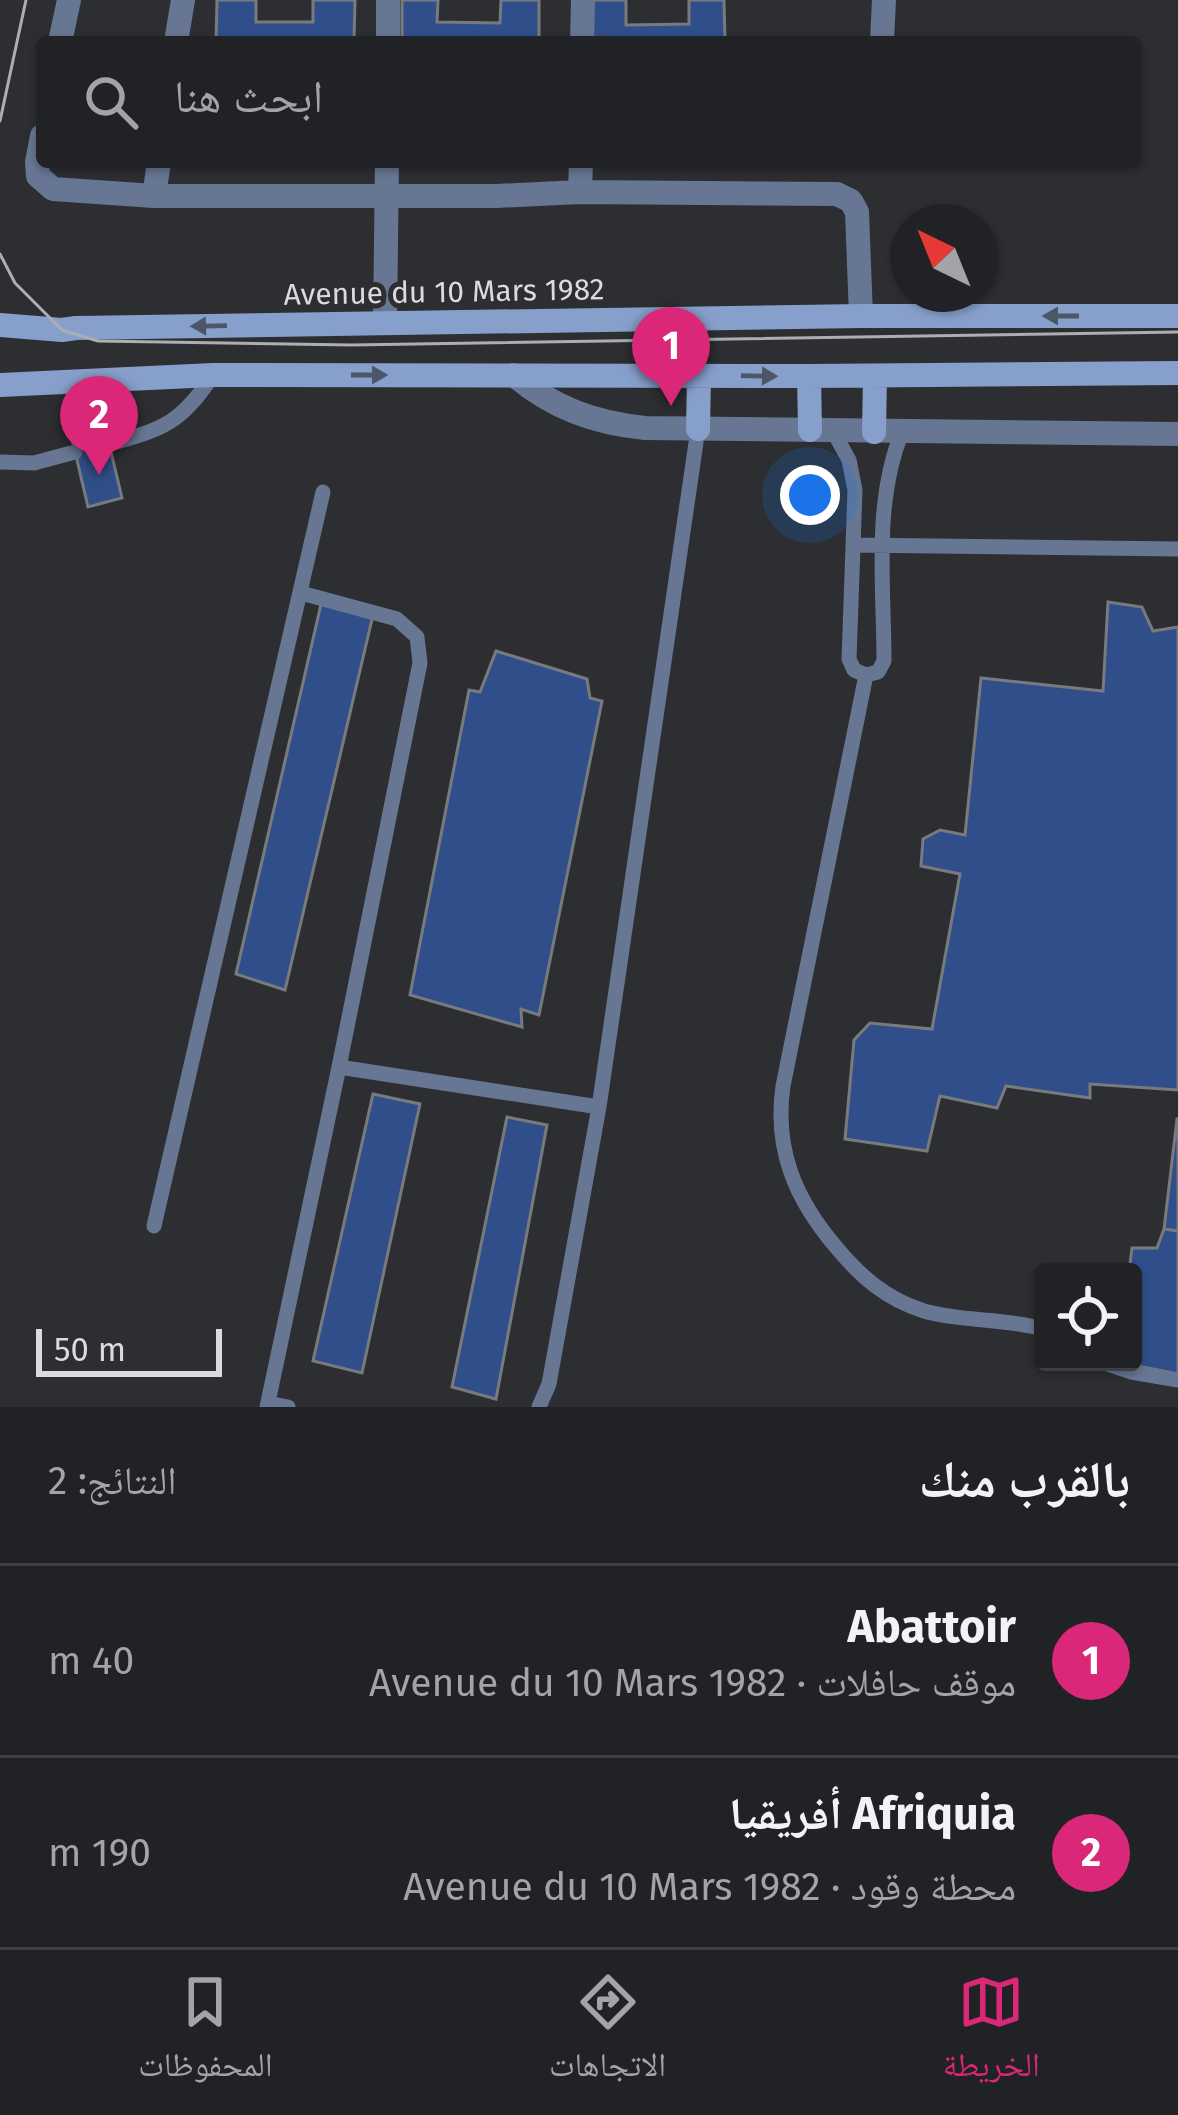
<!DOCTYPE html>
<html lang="ar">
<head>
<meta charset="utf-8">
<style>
  body { margin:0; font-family:"Fira Sans","Noto Naskh Arabic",sans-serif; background:#2d2f32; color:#f1f3f6; direction:rtl }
  .controls { position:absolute; right:36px; bottom:36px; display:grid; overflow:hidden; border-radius:12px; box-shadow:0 3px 9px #0004 }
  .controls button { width:108px; height:108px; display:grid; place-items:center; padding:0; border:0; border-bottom:3px solid #3e3f42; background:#212225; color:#f1f3f6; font:60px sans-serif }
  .compass { position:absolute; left:890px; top:204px; width:108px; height:108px; border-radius:50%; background:#212225; box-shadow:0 3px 9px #0004; rotate:317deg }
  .scale { position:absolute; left:36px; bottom:30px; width:186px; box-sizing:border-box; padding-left:12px; border:6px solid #dadbdd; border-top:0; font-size:33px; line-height:42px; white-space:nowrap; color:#dadbdd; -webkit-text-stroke:9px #2c2e31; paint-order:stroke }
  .you { position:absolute; left:810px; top:495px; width:42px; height:42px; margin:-30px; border:9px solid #fff; border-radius:50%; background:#1a73e8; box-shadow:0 0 0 18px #1a73e833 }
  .badge { display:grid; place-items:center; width:78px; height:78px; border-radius:50%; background:#db2777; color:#fff; font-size:39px; font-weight:700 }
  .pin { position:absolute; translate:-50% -99px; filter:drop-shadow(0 3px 6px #0008) }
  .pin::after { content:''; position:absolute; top:63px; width:42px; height:36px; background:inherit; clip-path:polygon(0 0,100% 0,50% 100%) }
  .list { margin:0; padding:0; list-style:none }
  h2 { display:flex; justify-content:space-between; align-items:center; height:156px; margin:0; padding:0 48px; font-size:51px }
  h2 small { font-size:39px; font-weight:400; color:#a2a4a7 }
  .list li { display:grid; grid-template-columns:78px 1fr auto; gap:36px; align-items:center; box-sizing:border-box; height:192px; padding:0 48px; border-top:3px solid #3e3f42 }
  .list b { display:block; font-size:45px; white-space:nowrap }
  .list p { margin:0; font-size:39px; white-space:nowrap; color:#a2a4a7 }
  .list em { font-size:39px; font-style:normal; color:#a2a4a7 }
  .icon { flex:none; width:66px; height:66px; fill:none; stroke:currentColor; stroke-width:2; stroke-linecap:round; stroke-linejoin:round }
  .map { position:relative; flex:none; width:1178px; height:1407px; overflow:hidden; direction:ltr }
  .search { position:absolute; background:#212225; box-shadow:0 3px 9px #0004; left:36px; right:36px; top:36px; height:132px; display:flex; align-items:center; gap:30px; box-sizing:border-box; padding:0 42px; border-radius:12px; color:#a2a4a7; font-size:45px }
  .sheet { height:540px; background:#212225 }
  nav { display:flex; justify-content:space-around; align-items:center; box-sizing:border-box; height:168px; border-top:3px solid #3e3f42; background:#212225; font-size:33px; color:#a2a4a7 }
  nav a { display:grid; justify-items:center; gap:6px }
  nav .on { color:#db2777 }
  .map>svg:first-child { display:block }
</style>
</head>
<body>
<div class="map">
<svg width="1178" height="1407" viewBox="0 0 1178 1407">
  <rect width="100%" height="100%" fill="#2c2e31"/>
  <path fill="#304f8a" stroke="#787a7d" stroke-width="3" d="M217,0H256V22H313V0H355L354,42H216Z
    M402,0H438L437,22L500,23L501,0H539V42H402Z
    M591,0H626V25L689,24V0H724L725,42H591Z
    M103,418L122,498L88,507L69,426Z
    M322,600L373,615L285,990L236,974Z
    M1108,602L1142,607L1153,631L1178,627V1090L1090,1084V1098L1006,1086L997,1108L940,1096L927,1151L845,1139L854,1040L870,1023L932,1029L960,874L921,866L923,839L940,830L965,835L981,678L1103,691Z
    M496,651L587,679L590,698L602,701L539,1015L521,1009L522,1027L410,995L469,690L480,692Z
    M373,1094L420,1104L362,1373L313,1361Z
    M507,1117L547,1125L496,1399L452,1387Z
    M1177,1119H1178V1231L1164,1229Z
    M1164,1229L1178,1231V1374L1118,1362H1133V1272H1129L1132,1248H1157Z"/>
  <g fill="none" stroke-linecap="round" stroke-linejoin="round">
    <path stroke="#677692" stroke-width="15" d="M833,431L849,460L855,490L849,659L854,670L866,675
      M109,444C164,429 181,423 213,375
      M0,462L34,463L75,452
      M853,545L1178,549
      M866,675L783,1086C774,1149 795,1199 836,1247C861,1277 886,1299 924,1311C963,1322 1004,1318 1043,1329
      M866,675L878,672L884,661C884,585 873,503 902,432
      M339,1067L599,1107
      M154,1226L323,492
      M1101,1362L1131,1372L1178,1380
      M268,1403L288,1407
      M267,1407L339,1067L420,663L417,637L397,619L301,593
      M539,1407L549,1384L599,1107L698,429"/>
    <path stroke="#677692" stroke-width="24" d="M60,42L69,0
      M176,42L183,0
      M388,42V0
      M582,42L583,0
      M882,42L884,0
      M42,136L37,162L38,176L53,189L154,196H496L580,192L837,194L851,201L857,212L861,316
      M580,192L581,162
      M154,196L159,162
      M385,323L387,162
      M514,375C553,408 595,423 645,428L1178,434"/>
    <path stroke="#879fcb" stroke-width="24" d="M0,325L62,330L76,328L861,316H1178
      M809,376L810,430
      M0,385L213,375L809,376L1178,373
      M698,429L699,375
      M874,432L875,376"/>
    <path stroke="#adaeb1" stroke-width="3" d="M0,121L26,0
      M0,254L15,283L62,330L98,341L352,345L1178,332"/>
  </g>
  <defs><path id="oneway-solid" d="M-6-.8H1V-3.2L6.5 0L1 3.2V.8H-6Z" transform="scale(3)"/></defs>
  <g fill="#4c5667">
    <use href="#oneway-solid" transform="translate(1061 316) rotate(180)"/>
    <use href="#oneway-solid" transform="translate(209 326) rotate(179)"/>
    <use href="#oneway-solid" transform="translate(369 375)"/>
    <use href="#oneway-solid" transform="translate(759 376) rotate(1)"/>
  </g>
  <g text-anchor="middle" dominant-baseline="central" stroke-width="10" stroke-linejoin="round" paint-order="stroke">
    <g font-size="30" fill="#dadbdd" stroke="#2c2e31">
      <text transform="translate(444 292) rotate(-1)">Avenue du 10 Mars 1982</text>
    </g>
  </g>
</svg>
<div class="controls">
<button><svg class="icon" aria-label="locate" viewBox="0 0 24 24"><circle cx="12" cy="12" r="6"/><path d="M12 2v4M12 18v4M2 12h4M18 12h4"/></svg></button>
</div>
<svg class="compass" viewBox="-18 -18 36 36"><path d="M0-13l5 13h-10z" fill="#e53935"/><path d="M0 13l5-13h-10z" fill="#a2a4a7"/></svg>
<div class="scale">50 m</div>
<div class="you"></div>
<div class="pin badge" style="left:671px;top:406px">1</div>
<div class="pin badge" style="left:99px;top:475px">2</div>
<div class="search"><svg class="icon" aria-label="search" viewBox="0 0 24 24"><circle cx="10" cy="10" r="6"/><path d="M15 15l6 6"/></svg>ابحث هنا</div>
</div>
<section class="sheet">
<h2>بالقرب منك<small>النتائج: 2</small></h2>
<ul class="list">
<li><span class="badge">1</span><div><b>Abattoir</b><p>موقف حافلات · Avenue du 10 Mars 1982</p></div><em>40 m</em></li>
<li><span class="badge">2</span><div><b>Afriquia أفريقيا</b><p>محطة وقود · Avenue du 10 Mars 1982</p></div><em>190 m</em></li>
</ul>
</section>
<nav>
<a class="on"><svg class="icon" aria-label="map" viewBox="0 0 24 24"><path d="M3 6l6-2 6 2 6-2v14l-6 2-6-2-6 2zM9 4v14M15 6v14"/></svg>الخريطة</a>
<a><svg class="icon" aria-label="directions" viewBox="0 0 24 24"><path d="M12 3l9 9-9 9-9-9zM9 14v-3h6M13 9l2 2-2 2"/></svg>الاتجاهات</a>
<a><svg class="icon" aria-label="saved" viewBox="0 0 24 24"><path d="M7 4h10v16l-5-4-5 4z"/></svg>المحفوظات</a>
</nav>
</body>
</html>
